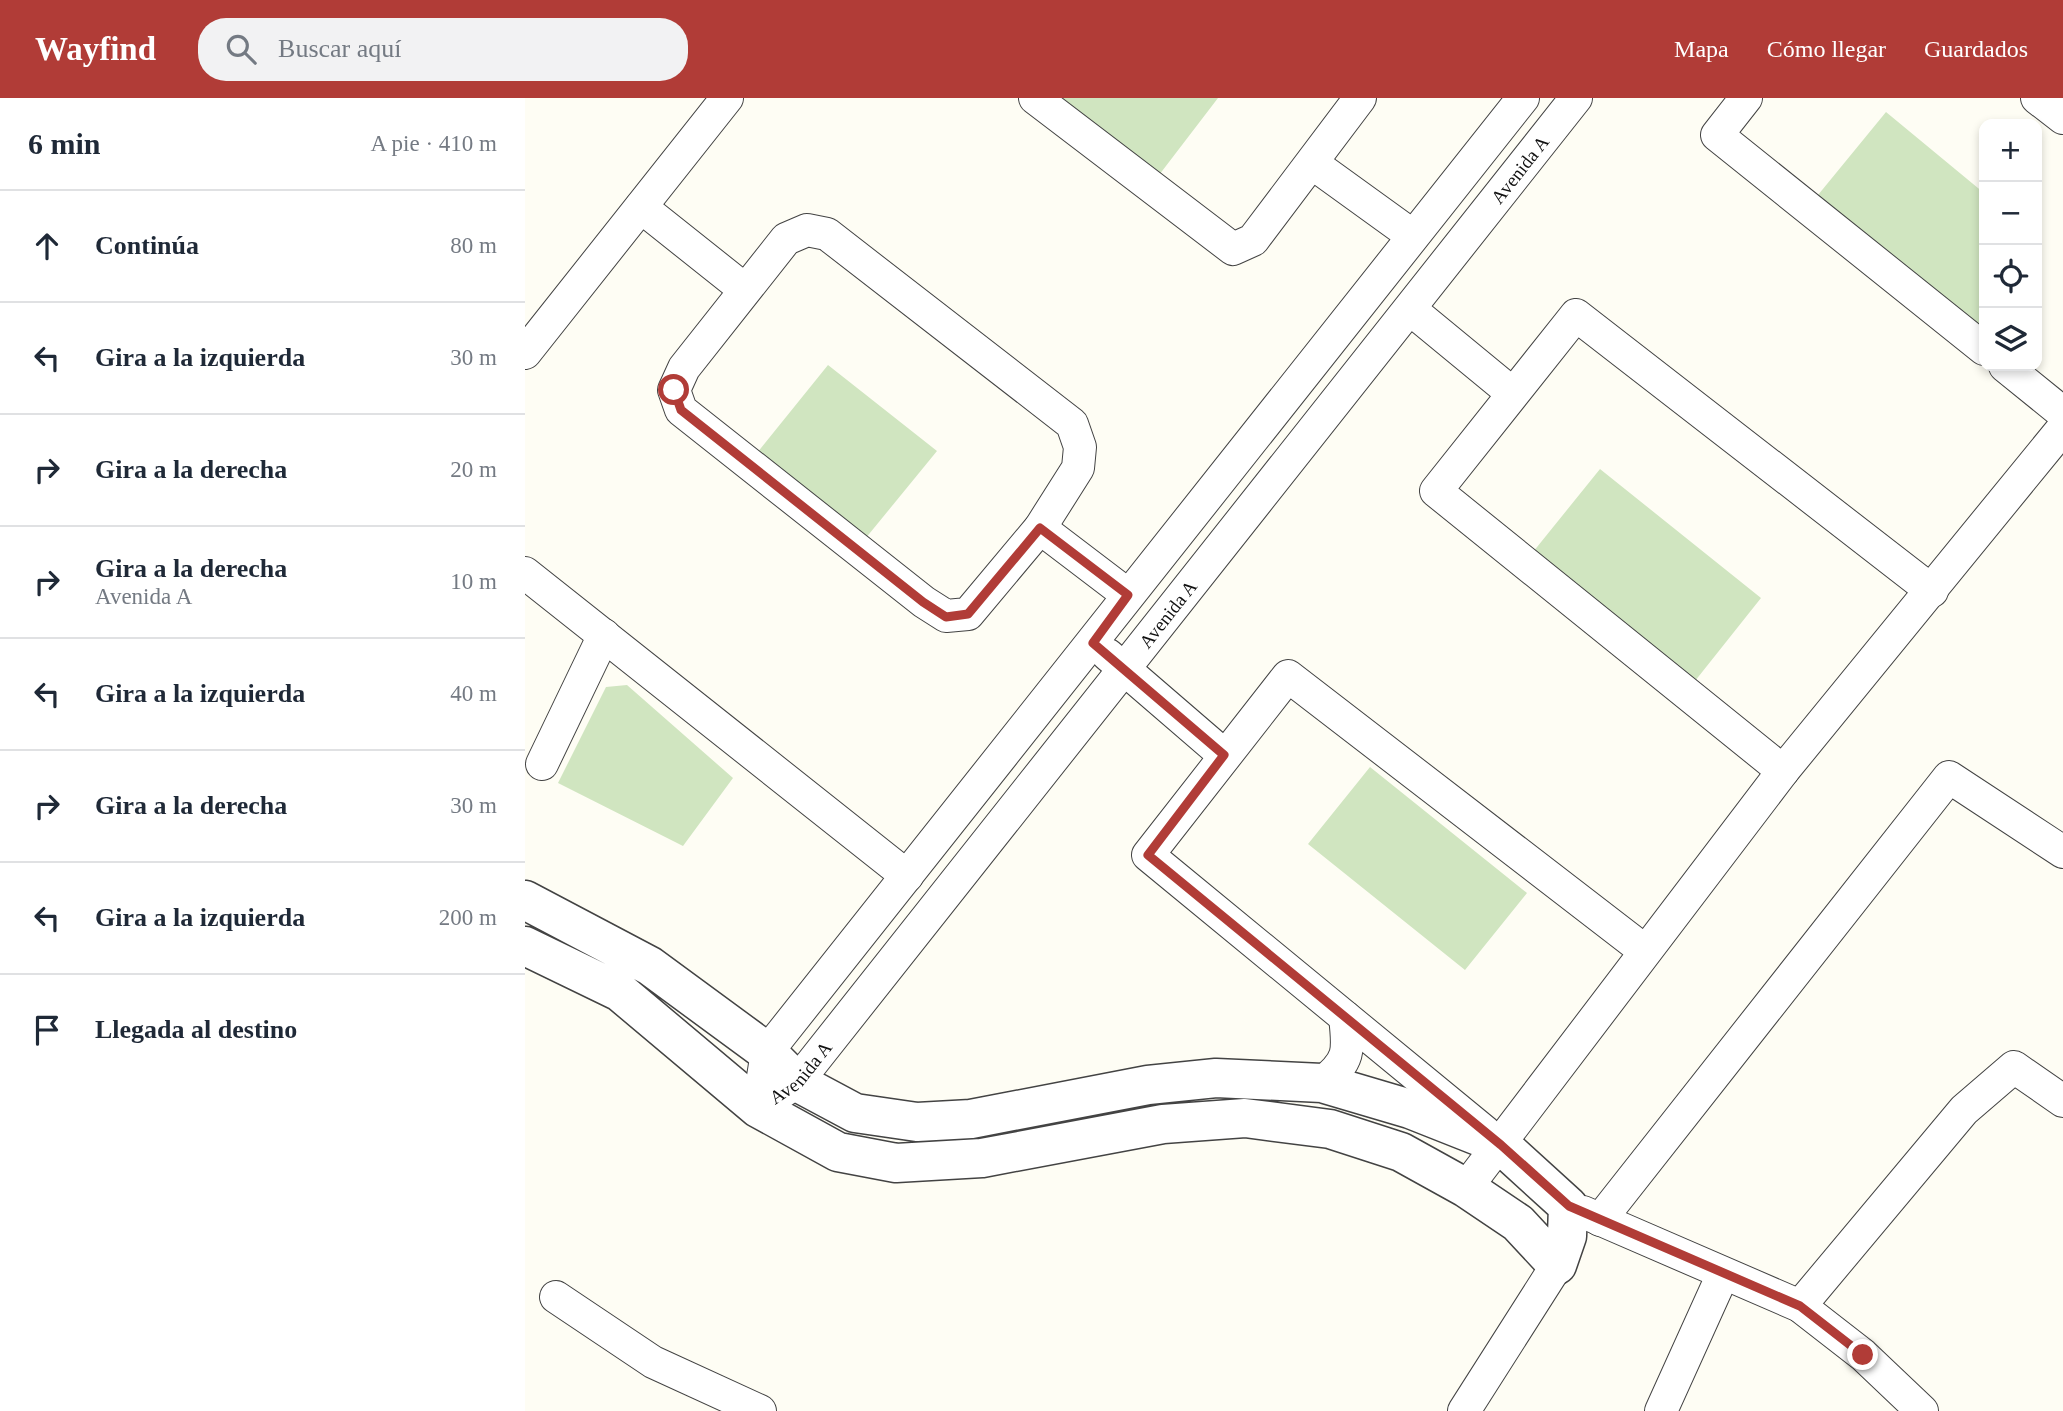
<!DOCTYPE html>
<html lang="es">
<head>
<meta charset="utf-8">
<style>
  body { margin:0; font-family:Georgia,serif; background:#f2f2f3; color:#1f2937 }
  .controls { position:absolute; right:21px; top:21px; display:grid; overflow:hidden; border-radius:14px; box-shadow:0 4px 10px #0003 }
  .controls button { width:63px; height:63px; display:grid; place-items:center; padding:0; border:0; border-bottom:2px solid #e0e1e3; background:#fff; color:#1f2937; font:35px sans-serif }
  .stop { position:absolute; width:21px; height:21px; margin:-16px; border:5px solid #b13c37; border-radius:50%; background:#fff }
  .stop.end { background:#b13c37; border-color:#fff; box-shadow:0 2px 7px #0008 }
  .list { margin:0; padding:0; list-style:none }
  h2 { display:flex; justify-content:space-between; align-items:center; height:91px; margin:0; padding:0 28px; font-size:30px }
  h2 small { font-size:23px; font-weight:400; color:#747a83 }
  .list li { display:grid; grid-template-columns:46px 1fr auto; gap:21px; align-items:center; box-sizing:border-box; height:112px; padding:0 28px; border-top:2px solid #e0e1e3 }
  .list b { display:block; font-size:26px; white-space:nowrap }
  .list p { margin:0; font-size:23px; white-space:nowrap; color:#747a83 }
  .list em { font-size:23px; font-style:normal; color:#747a83 }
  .icon { flex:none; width:38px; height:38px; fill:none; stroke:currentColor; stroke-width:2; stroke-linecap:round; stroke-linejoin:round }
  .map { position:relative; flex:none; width:1538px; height:1313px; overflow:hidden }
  header { display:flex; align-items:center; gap:42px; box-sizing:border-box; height:98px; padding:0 35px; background:#b13c37; color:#fff }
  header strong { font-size:33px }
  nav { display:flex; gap:38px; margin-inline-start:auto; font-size:24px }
  .search { width:490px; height:63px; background:#f2f2f3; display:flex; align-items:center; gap:18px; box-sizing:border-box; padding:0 24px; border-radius:28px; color:#747a83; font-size:26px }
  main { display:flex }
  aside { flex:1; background:#fff }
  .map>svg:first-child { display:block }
</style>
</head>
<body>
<header>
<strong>Wayfind</strong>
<div class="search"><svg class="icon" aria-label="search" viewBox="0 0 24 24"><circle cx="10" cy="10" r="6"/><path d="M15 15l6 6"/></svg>Buscar aquí</div>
<nav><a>Mapa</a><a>Cómo llegar</a><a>Guardados</a></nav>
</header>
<main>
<aside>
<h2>6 min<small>A pie · 410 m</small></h2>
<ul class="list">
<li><svg class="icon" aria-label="ahead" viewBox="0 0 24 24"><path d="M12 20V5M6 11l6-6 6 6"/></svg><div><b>Continúa</b></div><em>80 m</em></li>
<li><svg class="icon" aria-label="left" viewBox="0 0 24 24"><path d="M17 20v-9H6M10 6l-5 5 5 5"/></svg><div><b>Gira a la izquierda</b></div><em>30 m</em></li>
<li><svg class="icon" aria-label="right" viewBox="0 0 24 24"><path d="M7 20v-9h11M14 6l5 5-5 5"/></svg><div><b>Gira a la derecha</b></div><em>20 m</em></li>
<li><svg class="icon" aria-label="right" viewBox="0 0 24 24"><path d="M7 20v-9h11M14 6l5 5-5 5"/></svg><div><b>Gira a la derecha</b><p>Avenida A</p></div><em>10 m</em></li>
<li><svg class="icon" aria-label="left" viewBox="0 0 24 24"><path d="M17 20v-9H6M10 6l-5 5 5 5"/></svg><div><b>Gira a la izquierda</b></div><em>40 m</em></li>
<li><svg class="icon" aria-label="right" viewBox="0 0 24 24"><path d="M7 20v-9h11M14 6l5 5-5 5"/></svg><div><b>Gira a la derecha</b></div><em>30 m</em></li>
<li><svg class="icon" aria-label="left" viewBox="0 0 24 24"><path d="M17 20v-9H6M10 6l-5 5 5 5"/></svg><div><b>Gira a la izquierda</b></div><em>200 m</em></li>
<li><svg class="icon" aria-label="arrive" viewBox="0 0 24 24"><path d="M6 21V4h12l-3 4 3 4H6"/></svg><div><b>Llegada al destino</b></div></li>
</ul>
</aside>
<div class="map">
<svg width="1538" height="1313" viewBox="0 0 1538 1313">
  <rect width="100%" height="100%" fill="#fefdf4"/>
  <path fill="#d0e5c0" d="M528,0H693L631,81Z
    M1361,14L1459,95V222L1453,229L1293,97Z
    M303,267L412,353L340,441L232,355Z
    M1075,371L1236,500L1170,583L1008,454Z
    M102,587L208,680L158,748L33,685L81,589Z
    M845,669L1002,795L940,872L783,746Z"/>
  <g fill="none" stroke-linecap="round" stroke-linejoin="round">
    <defs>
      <g id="minor">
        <path d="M510,0L708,151L728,142L835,0"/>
        <path d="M1221,0L1192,37L1459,251"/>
        <path d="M1512,0L1538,20"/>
        <path d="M787,65L888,138"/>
        <path d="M116,109L219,191"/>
        <path d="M282,132L302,136L547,326L555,349L553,370L515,430L443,516L421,518L399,504L156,312L149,292L159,270L261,141Z"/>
        <path d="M885,211L987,295"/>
        <path d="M0,255L202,0"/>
        <path d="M1480,268L1538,315"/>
        <path d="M515,430L603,497"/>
        <path d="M0,475L382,778"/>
        <path d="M583,557L699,657"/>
        <path d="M17,666L79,537"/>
        <path d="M1258,673L911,393L1051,217L1407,493"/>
        <path d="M797,985C825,963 824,953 820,919"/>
        <path id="s1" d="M233,1010L272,984L1051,0"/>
        <path d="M233,1010L242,954L998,0"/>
        <path d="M960,1034L623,757L763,578L1120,853"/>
        <path d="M941,1090L1258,673L1538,330"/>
        <path d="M1058,1114L1275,1208L1338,1257L1397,1313"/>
        <path d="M1075,1122L1424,679L1538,754"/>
        <path d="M31,1199L128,1264L235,1313"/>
        <path d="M1275,1208L1439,1012L1489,969L1538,1003"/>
        <path d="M939,1313L1032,1167"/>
        <path d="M1136,1313L1198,1176"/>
      </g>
      <path id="tertiary" d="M0,802L125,868L242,954L272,984L330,1015L392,1024L446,1021L623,987L691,980L797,985L885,1011L976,1047L1043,1108L1042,1138L1032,1167L993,1125L941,1090L876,1054L805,1031L720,1020L638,1026L457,1060L371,1065L313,1054L233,1010L95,894L0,848"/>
    </defs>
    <use href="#minor" stroke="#434343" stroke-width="34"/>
    <use href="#tertiary" stroke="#434343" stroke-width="41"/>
    <use href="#minor" stroke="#fff" stroke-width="32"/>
    <use href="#tertiary" stroke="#fff" stroke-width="38"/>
  </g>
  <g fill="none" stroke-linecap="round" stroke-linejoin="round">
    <path stroke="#b13c37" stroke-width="9" d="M149,292L156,312L398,504L421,519L443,516L515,430L603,497L568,545L699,657L623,757L976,1047L1044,1108L1275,1208L1338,1257"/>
  </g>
  <g text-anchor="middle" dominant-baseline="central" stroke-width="7" stroke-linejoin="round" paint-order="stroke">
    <g font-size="19" fill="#101010" stroke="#fff">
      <text stroke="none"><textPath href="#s1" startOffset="1211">Avenida A</textPath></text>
      <text stroke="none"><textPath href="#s1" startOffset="644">Avenida A</textPath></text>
      <text stroke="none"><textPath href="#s1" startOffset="56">Avenida A</textPath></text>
    </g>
  </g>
</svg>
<div class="controls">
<button>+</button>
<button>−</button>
<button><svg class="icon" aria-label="locate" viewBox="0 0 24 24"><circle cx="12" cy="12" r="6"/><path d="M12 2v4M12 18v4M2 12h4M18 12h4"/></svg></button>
<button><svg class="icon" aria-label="layers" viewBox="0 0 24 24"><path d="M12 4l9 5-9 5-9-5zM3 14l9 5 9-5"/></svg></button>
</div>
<div class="stop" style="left:149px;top:292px"></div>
<div class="stop end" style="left:1338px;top:1257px"></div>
</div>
</main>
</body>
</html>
